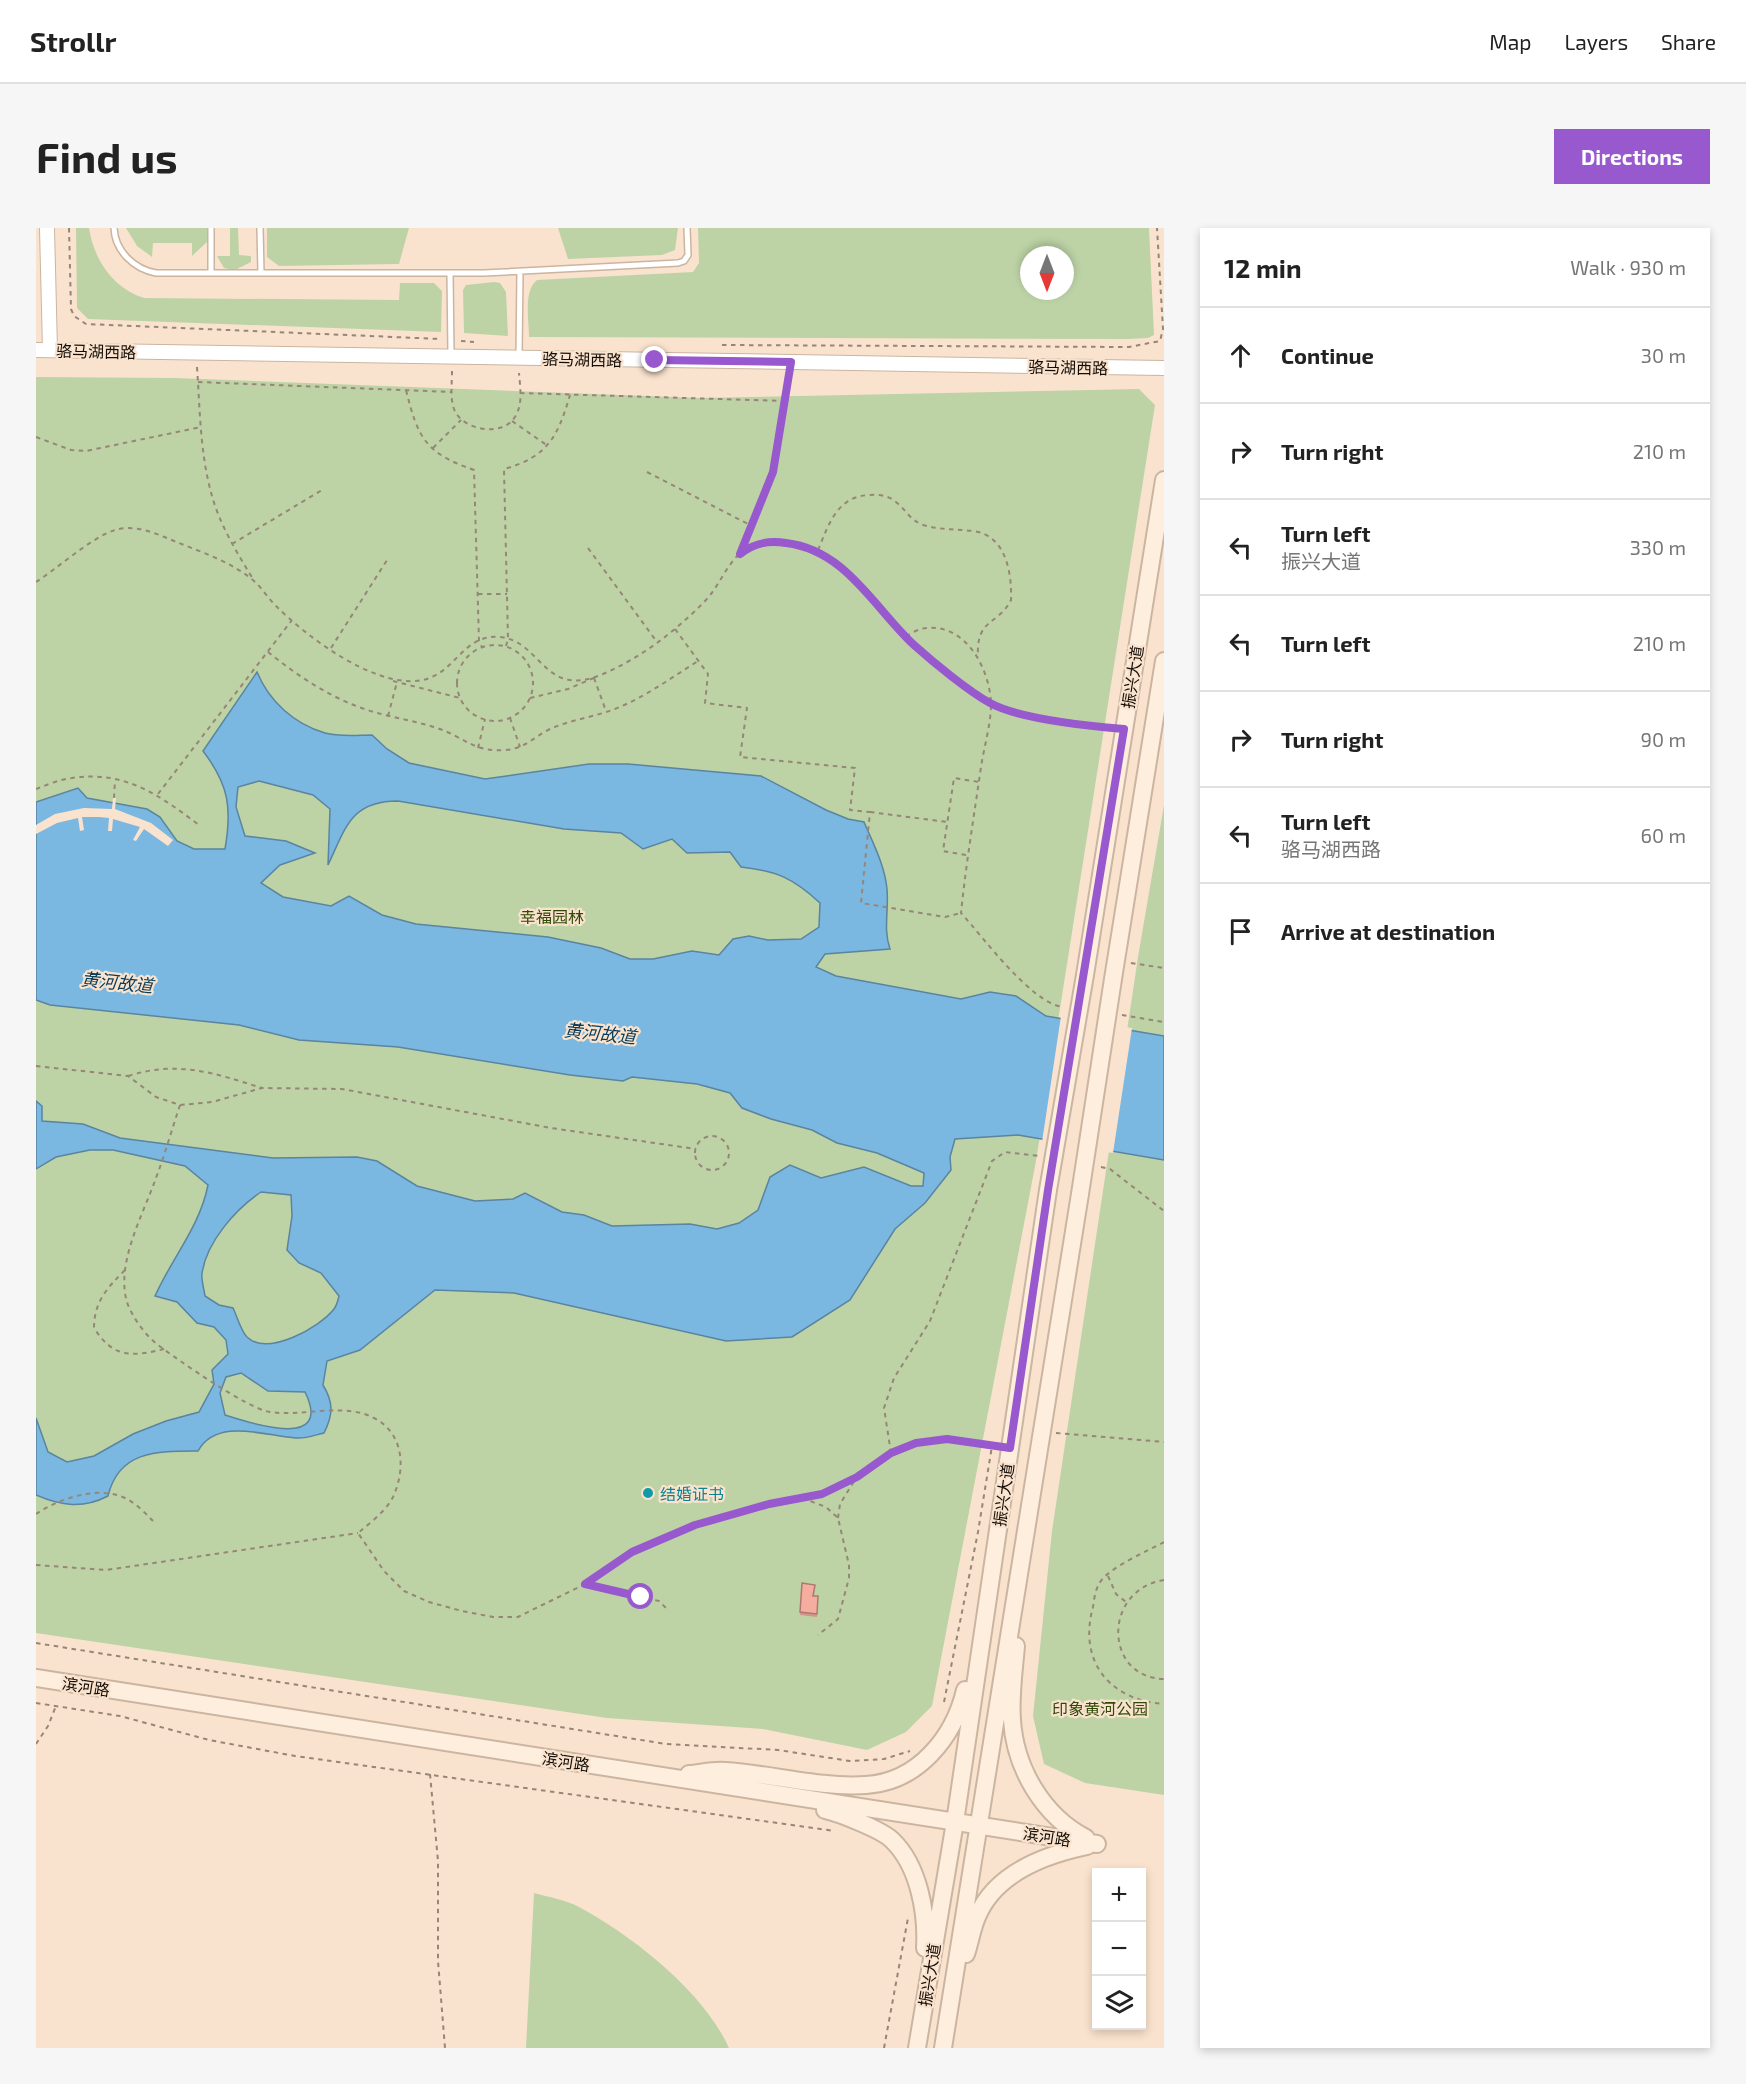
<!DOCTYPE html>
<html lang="en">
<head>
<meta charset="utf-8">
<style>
  body { margin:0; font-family:"Exo 2","Noto Sans SC",sans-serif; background:#f6f6f6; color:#222 }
  .controls { position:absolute; right:18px; bottom:18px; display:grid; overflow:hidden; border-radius:0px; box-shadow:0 3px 9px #0003 }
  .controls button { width:54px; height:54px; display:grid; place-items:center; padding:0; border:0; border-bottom:2px solid #e0e0e0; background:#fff; color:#222; font:30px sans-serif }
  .compass { position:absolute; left:984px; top:18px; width:54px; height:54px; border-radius:50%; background:#fff; box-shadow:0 3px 9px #0003; rotate:180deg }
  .stop { position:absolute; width:18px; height:18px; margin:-14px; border:4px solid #9858ce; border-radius:50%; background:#fff }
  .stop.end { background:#9858ce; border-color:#fff; box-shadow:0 2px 6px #0008 }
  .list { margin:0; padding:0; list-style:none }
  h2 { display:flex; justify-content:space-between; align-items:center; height:78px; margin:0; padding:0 24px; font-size:26px }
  h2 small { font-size:20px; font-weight:400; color:#767676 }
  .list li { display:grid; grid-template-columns:39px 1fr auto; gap:18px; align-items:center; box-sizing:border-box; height:96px; padding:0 24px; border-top:2px solid #e0e0e0 }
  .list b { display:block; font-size:22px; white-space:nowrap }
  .list p { margin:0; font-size:20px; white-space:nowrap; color:#767676 }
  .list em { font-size:20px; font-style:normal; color:#767676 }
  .icon { flex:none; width:33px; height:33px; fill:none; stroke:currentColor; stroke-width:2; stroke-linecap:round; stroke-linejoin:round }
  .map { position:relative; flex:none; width:1128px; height:1820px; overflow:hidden; border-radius:0px }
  header { display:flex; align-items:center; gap:36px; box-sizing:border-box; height:84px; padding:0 30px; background:#fff; border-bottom:2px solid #e0e0e0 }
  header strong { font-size:28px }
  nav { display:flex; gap:33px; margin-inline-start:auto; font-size:21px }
  .intro { display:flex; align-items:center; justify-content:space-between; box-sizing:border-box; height:144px; padding:0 36px }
  h1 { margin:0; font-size:42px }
  .button { padding:15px 27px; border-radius:0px; background:#9858ce; color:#fff; font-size:21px; font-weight:700 }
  main { display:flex; gap:36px; padding:0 36px }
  aside { flex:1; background:#fff; border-radius:0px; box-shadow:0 3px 9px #0003 }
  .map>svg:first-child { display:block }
</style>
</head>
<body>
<header>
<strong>Strollr</strong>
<nav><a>Map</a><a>Layers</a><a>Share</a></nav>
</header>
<div class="intro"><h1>Find us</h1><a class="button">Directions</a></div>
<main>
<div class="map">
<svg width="1128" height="1820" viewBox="0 0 1128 1820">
  <rect width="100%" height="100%" fill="#fae3ce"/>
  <path fill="#bdd3a6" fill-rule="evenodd" d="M40,0H53C58,32 77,60 108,70L363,72L364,55H398L406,63L405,104L52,91L41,80Z
    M90,0H171V14L156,28V15H117L116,29L101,18Z
    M194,0H202L203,27L215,28V34L199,42L188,40L181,28H194Z
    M231,0H373L363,36L243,38L231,29Z
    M522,0H642L639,22L626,27L532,31Z
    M662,0H1113L1118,107L1112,110L1092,111L493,109C493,92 487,63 501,52L657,44L663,35ZM993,27H1029V63H993Z
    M458,54L464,55L470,64L472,108L428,105L427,62L430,57Z
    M0,149L139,150L663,170L1103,161L1119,177L1000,933L896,1478L870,1504L831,1522L727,1501L571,1490L0,1405Z
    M1128,577V1567L1049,1555L1008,1536L997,1488L1016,1303L1102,729Z
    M498,1665C513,1669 530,1672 543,1679C597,1708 668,1764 693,1820H490Z"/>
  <path fill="#7ab7e1" stroke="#5b849f" stroke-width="1.5" fill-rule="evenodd" d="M221,444C233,473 258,496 289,505C303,509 322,507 336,507L351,521L373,535L449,551L553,536H592L725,548L790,582L812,591L828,594C837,615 849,638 851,661C853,682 847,701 854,721L789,726L780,739L800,748L925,771L954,764L980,768L1010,788L1128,808V932L982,907L919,911L914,929L915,942L889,975L859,1001L814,1072L756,1109L690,1113L478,1065L399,1062L324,1122L291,1133L287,1157C298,1175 297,1187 288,1205C279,1207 269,1211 260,1210C229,1208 181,1189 162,1223C122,1223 83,1222 72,1268C47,1281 25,1278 0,1267V1190L12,1224L31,1234L58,1228L97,1206L130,1193L163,1184L178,1156L176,1142L192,1126L190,1112L178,1099L161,1095L141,1074L119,1068C136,1030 164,998 172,957L149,938L77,922H54L20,929L0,941V873L6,878V893L47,896L84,910L237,930L321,929L341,933L381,958L439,973L477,971L489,965L526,984L548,987L576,998L654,996L681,1001L703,995L722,982L734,949L754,937L785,950L828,939L875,958H887L888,945L841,925L801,915L776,902L735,891L706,880L694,865L661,856L596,849L587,853L534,847L362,819L263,812L203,797L14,777L0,772V574L42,560L51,570L111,581L124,589L141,613L158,621H189C196,580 193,557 167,523ZM223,553L277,567L294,581L292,637C310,599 315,573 362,573L528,601L585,605L607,621L636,611L651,625L694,624L705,639C741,643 757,650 784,675L783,699L765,711L732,712L713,708L697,711L683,727L656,723L617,731H594L565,720L512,709L380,696L346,687L313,668L295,678L247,669L225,655L244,637L279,625L250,613L209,608L200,579L202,559ZM225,964L255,967L256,988L251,1022L263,1035L285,1045L303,1068C302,1072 301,1077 298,1081C284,1099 232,1129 211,1109C205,1103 201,1088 197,1080L183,1077L169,1068C168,1061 165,1051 166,1045C171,1013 200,981 225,964ZM205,1145L232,1163L269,1164C298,1223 214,1195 189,1187L184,1165L190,1149Z"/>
  <path fill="#fae3ce" d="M77,570H80L79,581L115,595L137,612L132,618L108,601L100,613L97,612L104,599L77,591L76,603H72L73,590L63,589H46L48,602L44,603L42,590L21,595L0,606V597L19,586L48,580L76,581Z
    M1025,788L1096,800L1077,925L1006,914Z"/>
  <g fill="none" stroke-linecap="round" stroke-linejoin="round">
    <defs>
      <path id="service" d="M78,0C79,23 98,41 120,45H448L642,35L648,33L652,27L651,0
        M175,0V45
        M224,0L225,45
        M414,45L415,127
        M483,128L484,43"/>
      <path id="tertiary" d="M11,0L14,122
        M0,122L1128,140"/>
      <path id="secondary" d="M1049,747L1128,252
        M1077,751L1128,433
        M980,1418C978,1442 974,1468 976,1492C979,1540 1007,1588 1050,1610
        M0,1450L1061,1616
        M653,1546C665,1545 677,1542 689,1543C736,1546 783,1560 830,1557C882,1554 918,1509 929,1462
        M789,1582C803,1585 846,1602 856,1612C883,1638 891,1685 889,1720
        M930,1726C934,1714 936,1701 941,1689C959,1645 1008,1627 1051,1618
        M881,1820L919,1594L1012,962
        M907,1820L1044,966"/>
    </defs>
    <use href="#service" stroke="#cbb5a1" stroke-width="8"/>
    <use href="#tertiary" stroke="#cbb5a1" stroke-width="16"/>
    <use href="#secondary" stroke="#cbb5a1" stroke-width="20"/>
    <path stroke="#968677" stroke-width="2" stroke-dasharray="4.5 4.5" stroke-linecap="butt" d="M33,0L35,81L38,88L50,96L405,111
      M425,113L438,114
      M686,117L1093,119L1124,113L1127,101L1121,0
      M161,139C164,182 164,226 176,268C184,297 201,325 217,351
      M416,143C416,154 414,171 418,181C426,203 469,210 480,187C487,175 484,158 483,145
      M162,154L416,164
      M370,162C382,210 389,225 438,242L443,413L446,419
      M484,165L749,173
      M476,193L512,218
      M0,209L35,222L50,223L165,199
      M397,220L425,192
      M611,244L716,298
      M196,316L286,262
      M552,320L621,414
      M782,322C793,296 801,268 834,267C843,266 853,268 860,274C870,282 874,292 887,297C904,302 920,301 937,303C970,307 976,345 975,372C962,398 940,389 942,429
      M705,324L737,244L753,148
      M0,354C22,340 56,309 79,302C99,296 119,305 138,313C165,324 196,334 218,353C226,360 232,370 240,378C271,409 334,456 379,453C419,451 424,406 463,409C506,412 507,472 567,446C605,430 641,402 670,372C685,356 694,327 715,318C741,306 774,317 796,331L879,418L955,476L999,488L1073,500
      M442,366H471
      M639,401L672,446L669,475L711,480L704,529L819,540L814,582L834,584L825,675L909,689L925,685
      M870,408C876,405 884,400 891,400C930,396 954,441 955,476C955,496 948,519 945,539C938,588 930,636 925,685C948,710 995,775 1027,779
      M421 455a38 38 0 1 1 76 0a38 38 0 1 1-76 0Z
      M470,418L472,411L468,241C512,229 522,208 534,167
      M295,420L353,329
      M232,424C263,449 299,473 338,484C361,491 387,494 409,503C432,513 441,524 469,522C488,521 498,509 514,501C534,492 558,489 579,481C609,469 635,450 662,433
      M558,450L570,483
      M357,453L424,470
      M494,470L532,461L560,449
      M352,488L361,454
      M474,490L484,519
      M442,520L449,491
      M0,561C11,557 24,551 36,550C89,542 123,567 163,597
      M122,566L256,392
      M78,570L79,552
      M834,584L911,594
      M930,627L907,623L918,550L943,554
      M1095,735L1128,740
      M1086,787L1128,794
      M0,838L92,848L120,869L144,877L176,874L226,860L306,861L515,900L660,921
      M92,848C142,832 178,845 226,860
      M144,877C136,901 129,926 120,950C107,987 78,1038 92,1077C98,1091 109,1107 122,1117C142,1132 212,1181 234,1184C267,1189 308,1174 338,1190C368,1205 370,1241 357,1269C350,1283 334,1295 322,1305L348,1343L368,1363L393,1374L426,1383L457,1389H482L549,1356L596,1324L659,1297L733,1276L786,1266L821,1249L855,1225L880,1215L911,1211L958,1218
      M659 925a17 17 0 1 1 34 0a17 17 0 1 1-34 0Z
      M1065,939L1074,941L1128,983
      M89,1042C71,1060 58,1074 58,1100C77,1130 96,1129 128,1121
      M1020,1205L1128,1214
      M855,1225L848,1180L858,1150L894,1093L956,933L969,924L1003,928
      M766,1270L790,1279L802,1290L813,1337V1350L802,1391L782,1407
      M0,1286C22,1271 62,1257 89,1270C100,1275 109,1285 117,1293
      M802,1290L804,1276L820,1250
      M1128,1314C1112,1323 1071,1340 1063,1356C1059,1363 1058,1372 1057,1379C1042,1433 1073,1472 1128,1476
      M0,1337L70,1342L322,1305
      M1072,1348L1080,1366L1090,1374
      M1128,1352C1066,1362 1068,1450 1128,1451
      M549,1356L623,1373L631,1381
      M0,1415L630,1516L742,1522L814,1533L848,1531L874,1523
      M908,1474L942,1304L956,1218
      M0,1475L84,1488L173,1512L259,1528L799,1603
      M0,1516L12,1498L20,1478
      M394,1546L402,1633V1733L409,1820
      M848,1820L872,1690"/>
    <use href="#service" stroke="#fff" stroke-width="5"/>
    <use href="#tertiary" stroke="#fff" stroke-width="14"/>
    <use href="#secondary" stroke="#feeede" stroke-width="16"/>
    <defs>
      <path id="secondary-bridge" d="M1012,962L1049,747
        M1044,966L1077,751"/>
    </defs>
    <use href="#secondary-bridge" stroke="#cbb5a1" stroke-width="20" stroke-linecap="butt"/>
    <use href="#secondary-bridge" stroke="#feeede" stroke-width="16"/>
  </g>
  <path fill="#d3958a" d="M766,1355L778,1368H782L781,1389L764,1387Z"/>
  <path fill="#f5ada0" stroke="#ac7970" stroke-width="1.5" d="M766,1355L779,1357L777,1368H782L781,1386L764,1384Z"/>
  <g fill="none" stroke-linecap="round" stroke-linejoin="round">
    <path stroke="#9858ce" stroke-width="8" d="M605,1369L549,1356L596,1324L659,1297L733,1276L786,1266L821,1249L855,1225L880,1215L911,1211L974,1220L1012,962L1088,501C1053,498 983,491 954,475C932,463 897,434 878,417C838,380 810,322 750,315C732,312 718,315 704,326L737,244L755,134L619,132"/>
  </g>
  <circle fill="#0f9aa8" stroke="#fae3ce" stroke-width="2" cx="612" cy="1265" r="6"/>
  <g text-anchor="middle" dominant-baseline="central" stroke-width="4.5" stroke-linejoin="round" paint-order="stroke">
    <g font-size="16" fill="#140d06" stroke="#fae3ce">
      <text transform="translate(60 123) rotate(1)">骆马湖西路</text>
      <text transform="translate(546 131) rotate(1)">骆马湖西路</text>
      <text transform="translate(1032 139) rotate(1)">骆马湖西路</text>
      <text transform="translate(1096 449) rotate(-81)">振兴大道</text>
      <text transform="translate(967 1267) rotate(-82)">振兴大道</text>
      <text transform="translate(50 1458) rotate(9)">滨河路</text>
      <text transform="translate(530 1533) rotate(9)">滨河路</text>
      <text transform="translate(1011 1608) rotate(9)">滨河路</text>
      <text transform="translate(893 1747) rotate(-81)">振兴大道</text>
    </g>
    <g font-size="16" fill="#304906" stroke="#fae3ce">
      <text x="516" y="688">幸福园林</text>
      <text x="1064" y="1480">印象黄河公园</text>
    </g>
    <g font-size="16" fill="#0d838f" stroke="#fae3ce" text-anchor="start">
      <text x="624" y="1265">结婚证书</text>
    </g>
    <g font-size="18" font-style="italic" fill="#093c58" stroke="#fae3ce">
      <text transform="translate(81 754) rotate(6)">黄河故道</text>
      <text transform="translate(564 805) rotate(6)">黄河故道</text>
    </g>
  </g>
</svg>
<div class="controls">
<button>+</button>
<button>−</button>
<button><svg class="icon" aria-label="layers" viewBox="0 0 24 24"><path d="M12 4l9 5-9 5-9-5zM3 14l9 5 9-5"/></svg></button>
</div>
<svg class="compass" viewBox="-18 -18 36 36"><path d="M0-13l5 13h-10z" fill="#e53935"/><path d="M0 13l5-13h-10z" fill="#767676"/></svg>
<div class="stop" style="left:605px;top:1369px"></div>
<div class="stop end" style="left:619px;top:132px"></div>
</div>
<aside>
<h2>12 min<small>Walk · 930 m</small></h2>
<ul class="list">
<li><svg class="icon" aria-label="ahead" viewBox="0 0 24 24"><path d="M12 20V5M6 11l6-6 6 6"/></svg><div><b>Continue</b></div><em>30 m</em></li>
<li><svg class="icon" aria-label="right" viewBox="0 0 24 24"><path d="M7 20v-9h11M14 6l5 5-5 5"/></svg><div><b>Turn right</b></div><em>210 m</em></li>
<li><svg class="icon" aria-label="left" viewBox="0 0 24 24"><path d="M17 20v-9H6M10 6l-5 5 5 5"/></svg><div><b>Turn left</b><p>振兴大道</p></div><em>330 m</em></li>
<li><svg class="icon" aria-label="left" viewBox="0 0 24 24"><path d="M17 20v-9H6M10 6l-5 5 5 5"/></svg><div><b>Turn left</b></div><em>210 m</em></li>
<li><svg class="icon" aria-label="right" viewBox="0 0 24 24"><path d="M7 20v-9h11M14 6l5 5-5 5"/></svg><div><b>Turn right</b></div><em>90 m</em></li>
<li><svg class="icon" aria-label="left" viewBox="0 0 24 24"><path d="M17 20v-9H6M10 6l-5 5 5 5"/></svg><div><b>Turn left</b><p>骆马湖西路</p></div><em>60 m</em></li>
<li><svg class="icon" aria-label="arrive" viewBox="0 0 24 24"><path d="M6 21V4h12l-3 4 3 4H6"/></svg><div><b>Arrive at destination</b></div></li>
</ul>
</aside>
</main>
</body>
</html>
